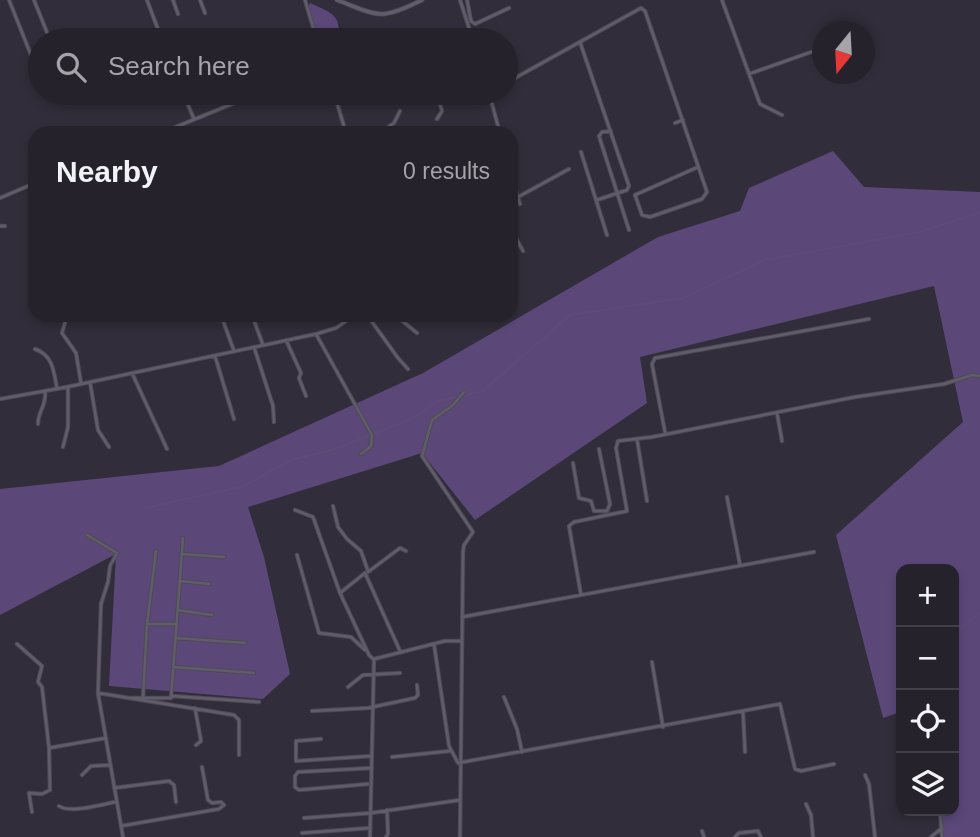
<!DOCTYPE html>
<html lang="en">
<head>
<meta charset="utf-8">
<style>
  body { margin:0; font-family:Arial,sans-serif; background:#2e2a34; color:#f1f3f6 }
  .controls { position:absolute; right:21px; bottom:21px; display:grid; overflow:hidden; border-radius:14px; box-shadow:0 4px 10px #0003 }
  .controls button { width:63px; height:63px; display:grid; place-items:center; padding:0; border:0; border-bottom:2px solid #423f48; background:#26222c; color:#f1f3f6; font:35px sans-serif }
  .compass { position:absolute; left:812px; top:21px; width:63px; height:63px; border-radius:50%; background:#26222c; box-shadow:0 4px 10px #0003; rotate:198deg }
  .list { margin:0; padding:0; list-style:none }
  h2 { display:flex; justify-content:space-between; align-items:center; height:91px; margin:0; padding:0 28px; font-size:30px }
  h2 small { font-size:23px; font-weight:400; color:#a4a4a9 }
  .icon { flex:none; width:38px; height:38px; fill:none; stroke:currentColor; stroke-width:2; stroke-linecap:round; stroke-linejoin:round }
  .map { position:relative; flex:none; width:980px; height:837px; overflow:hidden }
  .search { position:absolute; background:#26222c; box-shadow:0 4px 10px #0003; left:28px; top:28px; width:490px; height:77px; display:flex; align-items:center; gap:18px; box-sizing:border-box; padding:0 24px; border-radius:38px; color:#a4a4a9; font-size:26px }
  .panel { position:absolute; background:#26222c; box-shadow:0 4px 10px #0003; left:28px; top:126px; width:490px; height:196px; border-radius:21px }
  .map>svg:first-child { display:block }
</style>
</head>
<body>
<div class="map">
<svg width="980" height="837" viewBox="0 0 980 837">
  <rect width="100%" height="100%" fill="#322d3a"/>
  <path fill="#5b4879" d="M310,3C331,13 342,14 338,40L328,38L319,40L308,8Z
    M833,151L864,187L980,192V837H940L939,811H954V569H901V712L883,718L836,535L963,422L934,286L640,357L647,403L475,520L422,453L248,507L264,557L290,674L263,699L109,686L116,554L0,615V489L219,466L423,373L658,237L740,211L749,188Z"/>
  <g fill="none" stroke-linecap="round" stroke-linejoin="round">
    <path stroke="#604a78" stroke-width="2" d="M464,395L483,391L570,315L683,298L765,260L919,232L980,213
      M145,508L244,486L291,460L335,449L411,419L438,401L458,397
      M954,635L980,612"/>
    <defs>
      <path id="minor" d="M9,0L31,55
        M34,0L50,40
        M147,0L162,40
        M173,0L178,14
        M200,0L205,13
        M305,0L317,40
        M460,0L473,40
        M467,0L471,21L475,24L509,8
        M722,0L760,104L782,115
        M580,42L629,186L627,190L597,200
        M749,74L814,51
        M506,83L641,8L645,11L707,192L702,199L650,217L642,215L635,195L698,167
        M183,93L194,119
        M334,93L346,133
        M489,93L500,133
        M437,119L442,111L437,93
        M675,123L683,120
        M611,131L602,132L599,136L629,230
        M161,133L259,93
        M379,133L394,123L400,111
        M581,152L607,235
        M511,175L520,204
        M518,197L569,169
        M0,198L35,183
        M511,204L519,200
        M0,226H5
        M511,229L523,251
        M221,315L234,351
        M252,315L263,345
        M367,315L398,358L408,369
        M395,315L417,333
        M66,319L62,333L76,353L81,383
        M316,334L372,435L371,446L361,454
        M286,340L301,373L299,378L306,396
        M254,347L273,406L274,422
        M35,349C53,355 54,372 57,389
        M215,356L234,419
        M132,373L167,449
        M90,382L98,430L109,447
        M0,399L67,387L316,334L336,328L355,315
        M777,413L782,441
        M38,424C38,410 47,406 45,391
        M665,432L652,364L655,358L869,319
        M637,439L647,501
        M63,447L68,427V389
        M573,463L579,498L591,501L594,511H607L610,504L599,449
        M727,497L740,565
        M333,506L338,527L347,539L361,551L368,571
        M295,510L313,517L340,593L369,655L374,660
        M87,535L117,553L110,566L108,582L101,604L98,693L123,837
        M182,554L224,557
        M297,555L319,633L351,637L365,650
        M368,572L400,548L406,551
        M181,581L209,584
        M340,593L365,573L400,651
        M581,595L569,526L574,522L627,511L616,448L618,441L652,437L855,397L944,384L972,375L980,376
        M178,610L212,615
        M462,617L814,552
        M149,624H177
        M176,638L245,643
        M17,644L42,666L38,682L42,687L49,748L50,790L42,794L29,793L32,812
        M434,644L449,746L458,763L780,704L795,769L801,771L834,764
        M652,662L663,727
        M174,667L254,673
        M348,687L363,675L400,673
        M98,693L234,715L239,720V755
        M172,696L259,702
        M504,697L517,729L522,752
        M131,698H171L183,538
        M143,698L147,624L156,551
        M195,708L201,741L196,745
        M312,711L368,708L415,698L418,695L417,685
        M743,711L745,752
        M321,739L296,741V761L372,756
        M49,748L106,738
        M392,757L450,751
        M202,767L208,800L212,803L221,802L224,805
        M82,775L91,766L110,765
        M865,775L869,784L875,837
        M368,784L299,790L295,787V776L298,772L372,768
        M114,788L169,781L174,785L176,802
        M806,804L811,815L813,837
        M59,806C71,814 102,804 116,802
        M940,811L942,837
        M304,818L371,813L460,800
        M121,826L219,809L224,805
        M702,831L704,837
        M302,833L370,828
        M370,837L374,659L445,641H462
        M386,837L388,834L387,810
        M460,837L463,552L464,545L473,532L422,456L432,420L453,405L464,392
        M735,837L739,833L758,831L761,837
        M931,837L942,828"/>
      <path id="tertiary" d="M337,0C379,16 380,21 422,0"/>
    </defs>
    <use href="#minor" stroke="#4e4a55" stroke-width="4.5"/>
    <use href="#tertiary" stroke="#4e4a55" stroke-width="5"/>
    <use href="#minor" stroke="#615c6b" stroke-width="2.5"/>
    <use href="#tertiary" stroke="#615c6b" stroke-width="3.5"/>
  </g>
</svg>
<div class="controls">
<button>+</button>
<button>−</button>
<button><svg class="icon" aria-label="locate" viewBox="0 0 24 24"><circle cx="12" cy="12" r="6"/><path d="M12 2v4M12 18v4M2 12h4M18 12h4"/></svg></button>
<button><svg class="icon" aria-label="layers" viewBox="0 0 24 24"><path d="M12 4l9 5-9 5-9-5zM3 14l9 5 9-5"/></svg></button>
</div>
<svg class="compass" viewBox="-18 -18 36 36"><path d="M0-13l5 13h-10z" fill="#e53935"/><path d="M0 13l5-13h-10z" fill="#a4a4a9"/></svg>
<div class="search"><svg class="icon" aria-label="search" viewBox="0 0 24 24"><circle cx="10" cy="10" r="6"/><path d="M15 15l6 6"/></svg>Search here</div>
<section class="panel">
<h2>Nearby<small>0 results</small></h2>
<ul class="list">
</ul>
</section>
</div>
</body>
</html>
